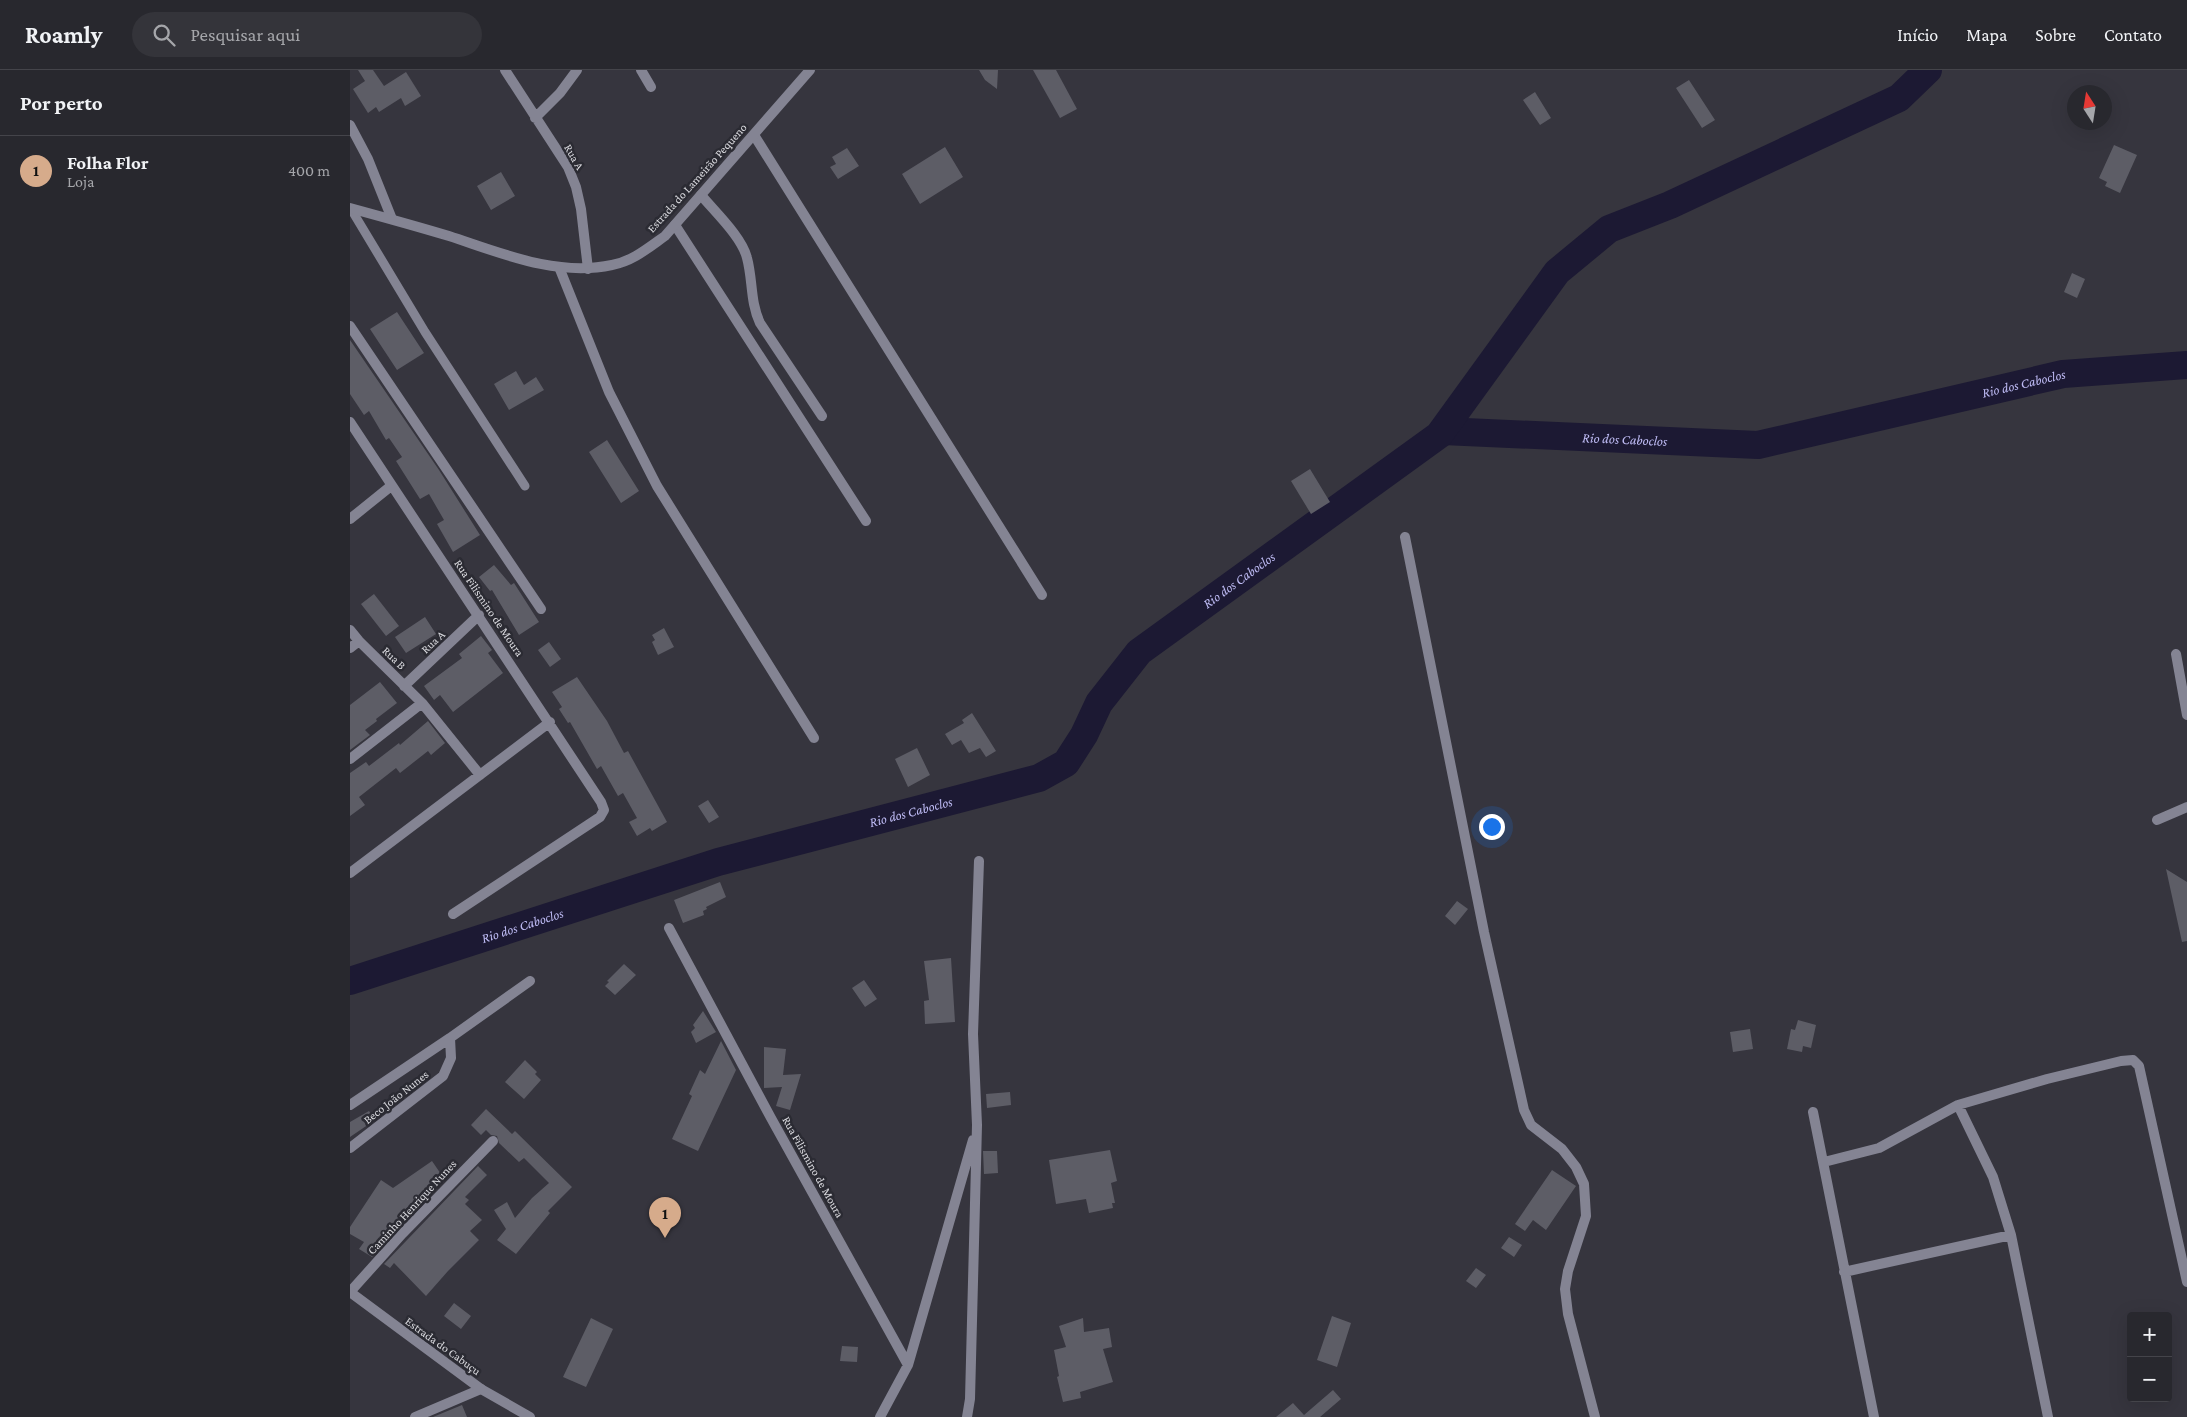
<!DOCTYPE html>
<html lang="pt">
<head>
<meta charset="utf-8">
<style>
  body { margin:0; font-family:"Crimson Pro",serif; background:#34343a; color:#f1f3f6 }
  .controls { position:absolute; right:15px; bottom:15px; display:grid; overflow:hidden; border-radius:5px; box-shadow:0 5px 20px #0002 }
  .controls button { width:45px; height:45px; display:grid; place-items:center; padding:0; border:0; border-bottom:1px solid #44444a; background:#28282e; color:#f1f3f6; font:25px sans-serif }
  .compass { position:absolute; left:1717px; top:15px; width:45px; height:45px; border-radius:50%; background:#28282e; box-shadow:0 5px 20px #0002; rotate:348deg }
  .you { position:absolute; left:1141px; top:756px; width:18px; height:18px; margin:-12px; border:4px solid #fff; border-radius:50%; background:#1a73e8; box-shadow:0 0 0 8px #1a73e833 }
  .badge { display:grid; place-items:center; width:32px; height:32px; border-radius:50%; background:#d6ab8b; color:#111; font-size:16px; font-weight:700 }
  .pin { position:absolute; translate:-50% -41px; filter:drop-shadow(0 1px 2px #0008) }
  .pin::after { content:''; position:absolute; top:26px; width:18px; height:15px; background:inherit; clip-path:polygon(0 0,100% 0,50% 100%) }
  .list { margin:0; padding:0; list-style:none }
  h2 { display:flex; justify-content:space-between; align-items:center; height:65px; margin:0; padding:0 20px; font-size:21px }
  h2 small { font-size:16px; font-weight:400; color:#a5a6aa }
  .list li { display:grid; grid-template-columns:32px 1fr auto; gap:15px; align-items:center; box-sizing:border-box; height:70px; padding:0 20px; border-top:1px solid #44444a }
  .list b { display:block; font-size:19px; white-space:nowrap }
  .list p { margin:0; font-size:16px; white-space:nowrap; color:#a5a6aa }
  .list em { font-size:16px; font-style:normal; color:#a5a6aa }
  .icon { flex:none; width:28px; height:28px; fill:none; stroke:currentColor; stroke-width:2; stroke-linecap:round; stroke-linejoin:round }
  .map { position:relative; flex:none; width:1837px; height:1347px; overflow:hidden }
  header { display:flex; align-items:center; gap:30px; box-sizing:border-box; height:70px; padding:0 25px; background:#28282e; border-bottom:1px solid #44444a }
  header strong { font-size:24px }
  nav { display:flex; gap:28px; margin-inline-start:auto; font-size:18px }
  .search { width:350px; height:45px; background:#34343a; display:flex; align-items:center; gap:12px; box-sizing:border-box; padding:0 18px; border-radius:28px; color:#a5a6aa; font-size:19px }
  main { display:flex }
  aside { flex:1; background:#28282e }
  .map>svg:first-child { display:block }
</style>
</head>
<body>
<header>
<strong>Roamly</strong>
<div class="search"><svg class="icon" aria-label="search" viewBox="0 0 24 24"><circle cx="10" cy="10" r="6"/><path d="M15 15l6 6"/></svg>Pesquisar aqui</div>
<nav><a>Início</a><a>Mapa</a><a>Sobre</a><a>Contato</a></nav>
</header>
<main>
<aside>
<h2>Por perto<small></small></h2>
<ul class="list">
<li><span class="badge">1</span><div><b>Folha Flor</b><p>Loja</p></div><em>400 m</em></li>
</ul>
</aside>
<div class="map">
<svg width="1837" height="1347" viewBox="0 0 1837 1347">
  <rect width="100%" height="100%" fill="#36353e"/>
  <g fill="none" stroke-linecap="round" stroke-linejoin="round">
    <g stroke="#1c1933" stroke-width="28">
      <path id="s1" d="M1093,361L1408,375L1713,304L1837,295"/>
      <path id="s2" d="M0,911L368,792L689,708L716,693L734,665L749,633L789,582L1089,365L1207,202L1259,159L1320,135L1549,28L1578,0"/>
    </g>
  </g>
  <path fill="#5d5d66" d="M8,0H23L34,16L56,2L71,26L55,36L51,28L29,42L26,37L18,43L3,19L15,11Z
    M629,0H648L647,19L635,10Z
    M683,0H706L727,39L710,48Z
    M1339,10L1365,50L1352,58L1326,18Z
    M1185,22L1201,48L1190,55L1173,30Z
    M1764,75L1787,85L1770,123L1755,116L1757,112L1749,108Z
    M595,77L613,107L570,134L552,104Z
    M497,78L509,96L488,109L480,97L486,94L482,87Z
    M151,102L165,126L141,140L127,116Z
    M1722,203L1735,209L1727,228L1714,222Z
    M47,242L74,283L47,300L20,259Z
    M0,270L89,400L130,465L103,482L87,454L94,450L79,424L70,429L46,391L52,387L39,368L36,370L19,341L14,345L0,324Z
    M166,301L174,315L186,307L194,320L159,340L144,314Z
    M257,370L289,421L271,433L239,382Z
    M960,399L980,432L961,444L941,411Z
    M144,495L161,515L164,513L189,552L169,565L142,520L140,521L129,507Z
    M24,524L49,556L36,566L11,534Z
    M75,547L86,564L56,583L45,567Z
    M314,558L324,577L308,585L302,572L305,570L302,565Z
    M131,566L142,580L138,583L153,603L103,642L90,625L84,630L74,616L112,588L109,584Z
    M199,572L211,589L200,597L188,580Z
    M227,607L257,651L274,683L278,681L317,752L302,761L300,758L287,766L279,752L287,748L273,723L268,726L251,696L247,699L220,652L218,653L209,639L212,637L202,622Z
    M30,612L47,633L26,649L27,651L15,660L20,665L0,680V635Z
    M622,643L646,681L636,687L630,678L619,683L611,670L602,675L595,664L614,653L612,650Z
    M78,651L95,673L81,685L78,681L50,703L46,698L9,727L15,735L0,746V703L16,692L19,696L49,673L50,675Z
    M567,678L580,705L558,717L545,689Z
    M358,730L369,747L359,753L348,736Z
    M1816,799L1837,812V871L1832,872Z
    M370,812L376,827L356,837L357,839L353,841L354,845L333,853L324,830Z
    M1107,831L1118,839L1105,855L1095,846Z
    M601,888L605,952L575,954L574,931L579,930L574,891Z
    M274,894L286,905L265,925L255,916L259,912L257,911Z
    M514,910L527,929L515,937L502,918Z
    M353,941L366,962L346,973L341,962L345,958L343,955Z
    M1448,950L1466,955L1461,978L1453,976L1452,982L1437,979L1441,959L1445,960Z
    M1400,959L1403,979L1383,982L1380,962Z
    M371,971L386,1000L348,1081L322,1069L342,1026L339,1024L350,1000L355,1004Z
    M414,977L436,979L433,1005L451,1004L440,1040L426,1036L432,1017L414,1018Z
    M175,990L187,1002L185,1004L191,1010L174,1029L155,1012Z
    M660,1022L661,1035L637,1038L636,1024Z
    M136,1039L162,1064L165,1061L222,1117L198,1141L200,1143L166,1184L147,1170L156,1159L144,1140L157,1132L165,1148L182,1128L199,1113L174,1088L169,1092L149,1073L147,1066L141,1065L136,1060L131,1065L121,1055Z
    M19,1041L25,1050L0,1067V1052Z
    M760,1080L767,1111L761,1113L765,1133H762L763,1138L739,1143L736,1129L706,1134L699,1090Z
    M633,1081H647L648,1103L634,1104Z
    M82,1091L95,1110L22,1187L9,1179L14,1172L0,1164V1157L31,1110L43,1118Z
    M128,1096L137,1105L115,1127L119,1130L115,1134L132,1150L120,1161L129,1170L98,1201L76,1226L44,1193L40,1198L34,1194Z
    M1202,1100L1226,1116L1196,1160L1183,1150L1175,1161L1165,1154Z
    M1159,1167L1172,1175L1164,1187L1151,1178Z
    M1126,1198L1136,1205L1126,1218L1116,1211Z
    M104,1233L121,1246L111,1259L94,1246Z
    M982,1246L1001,1253L987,1297L967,1290Z
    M241,1248L263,1259L236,1317L213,1307Z
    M733,1248L734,1262L759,1258L762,1277L753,1279L763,1312L730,1322L731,1328L713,1332L707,1307L709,1306L704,1280L716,1277L709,1256Z
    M492,1276L508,1277L507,1292L490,1291Z
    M983,1320L991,1329L970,1347H926L943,1333L954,1345Z
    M112,1335L117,1347H83Z"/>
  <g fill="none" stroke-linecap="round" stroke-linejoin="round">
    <path stroke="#848493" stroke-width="9" d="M1,139L75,262L175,416"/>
    <path stroke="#848493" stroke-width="10" d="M155,0L218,97L226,117L231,139L238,199
      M291,0L301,17
      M185,48L210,23L227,0
      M0,55L18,89L42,149
      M404,65L692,525
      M351,125C365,142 392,167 397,188C403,210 400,232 410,253L472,346
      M325,155L516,451
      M209,197L259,322L307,416L464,668
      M0,256L191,539
      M0,352L251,732L254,740L250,747L103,844
      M0,449L41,416
      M1055,467L1134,862L1174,1040L1181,1055L1212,1079L1226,1097L1234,1114L1236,1146L1218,1201L1215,1219L1218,1244L1245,1347
      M0,560L9,571L72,633L130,705
      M0,578L9,571
      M1826,584L1837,645
      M54,616L129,545
      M0,689L72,633
      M1807,750L1837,737
      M0,803L200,652
      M319,858L421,1048L558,1295L530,1347
      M0,1035L100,968
      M1608,1035L1643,1107L1661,1165L1698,1347
      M1463,1042L1524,1347
      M0,1078L93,1006L101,988L100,968L180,911
      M1474,1092L1529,1078L1608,1035L1697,1009L1771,991L1783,990L1789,996L1837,1212
      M1494,1202L1661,1165
      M0,1222L52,1164L143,1071
      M558,1295L623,1070
      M65,1347L131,1319
      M617,1347L620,1329L627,1055L623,964L629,791"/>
    <path stroke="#848493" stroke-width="10" d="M0,138C33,147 66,156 99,166C151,183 206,207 262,195C283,191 298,178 315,166L460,0
      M0,1222L131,1319L180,1347"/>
  </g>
  <g text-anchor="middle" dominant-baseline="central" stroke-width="5" stroke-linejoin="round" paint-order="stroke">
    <g font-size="12" fill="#dadadf" stroke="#2b2b33">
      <text transform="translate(224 87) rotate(60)">Rua A</text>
      <text transform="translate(347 108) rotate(-48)">Estrada do Lameirão Pequeno</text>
      <text transform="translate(139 538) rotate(56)">Rua Filismino de Moura</text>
      <text transform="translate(83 572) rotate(-43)">Rua A</text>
      <text transform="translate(44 588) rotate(44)">Rua B</text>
      <text transform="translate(46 1027) rotate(-38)">Beco João Nunes</text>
      <text transform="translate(463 1097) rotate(61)">Rua Filismino de Moura</text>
      <text transform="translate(62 1137) rotate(-47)">Caminho Henrique Nunes</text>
      <text transform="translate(93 1276) rotate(36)">Estrada do Cabuçu</text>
    </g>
    <g font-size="14" font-style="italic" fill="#bebbf4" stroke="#2b2b33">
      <text stroke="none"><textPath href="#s1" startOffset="588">Rio dos Caboclos</textPath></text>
      <text stroke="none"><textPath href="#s1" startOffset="182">Rio dos Caboclos</textPath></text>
      <text stroke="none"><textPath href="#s2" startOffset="1006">Rio dos Caboclos</textPath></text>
      <text stroke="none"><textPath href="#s2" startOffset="586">Rio dos Caboclos</textPath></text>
      <text stroke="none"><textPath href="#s2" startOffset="181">Rio dos Caboclos</textPath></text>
    </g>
  </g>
</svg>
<div class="controls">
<button>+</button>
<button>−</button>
</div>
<svg class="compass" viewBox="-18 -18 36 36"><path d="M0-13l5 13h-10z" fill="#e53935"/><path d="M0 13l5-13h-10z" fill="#a5a6aa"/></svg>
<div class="you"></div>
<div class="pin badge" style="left:315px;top:1168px">1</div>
</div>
</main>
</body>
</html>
